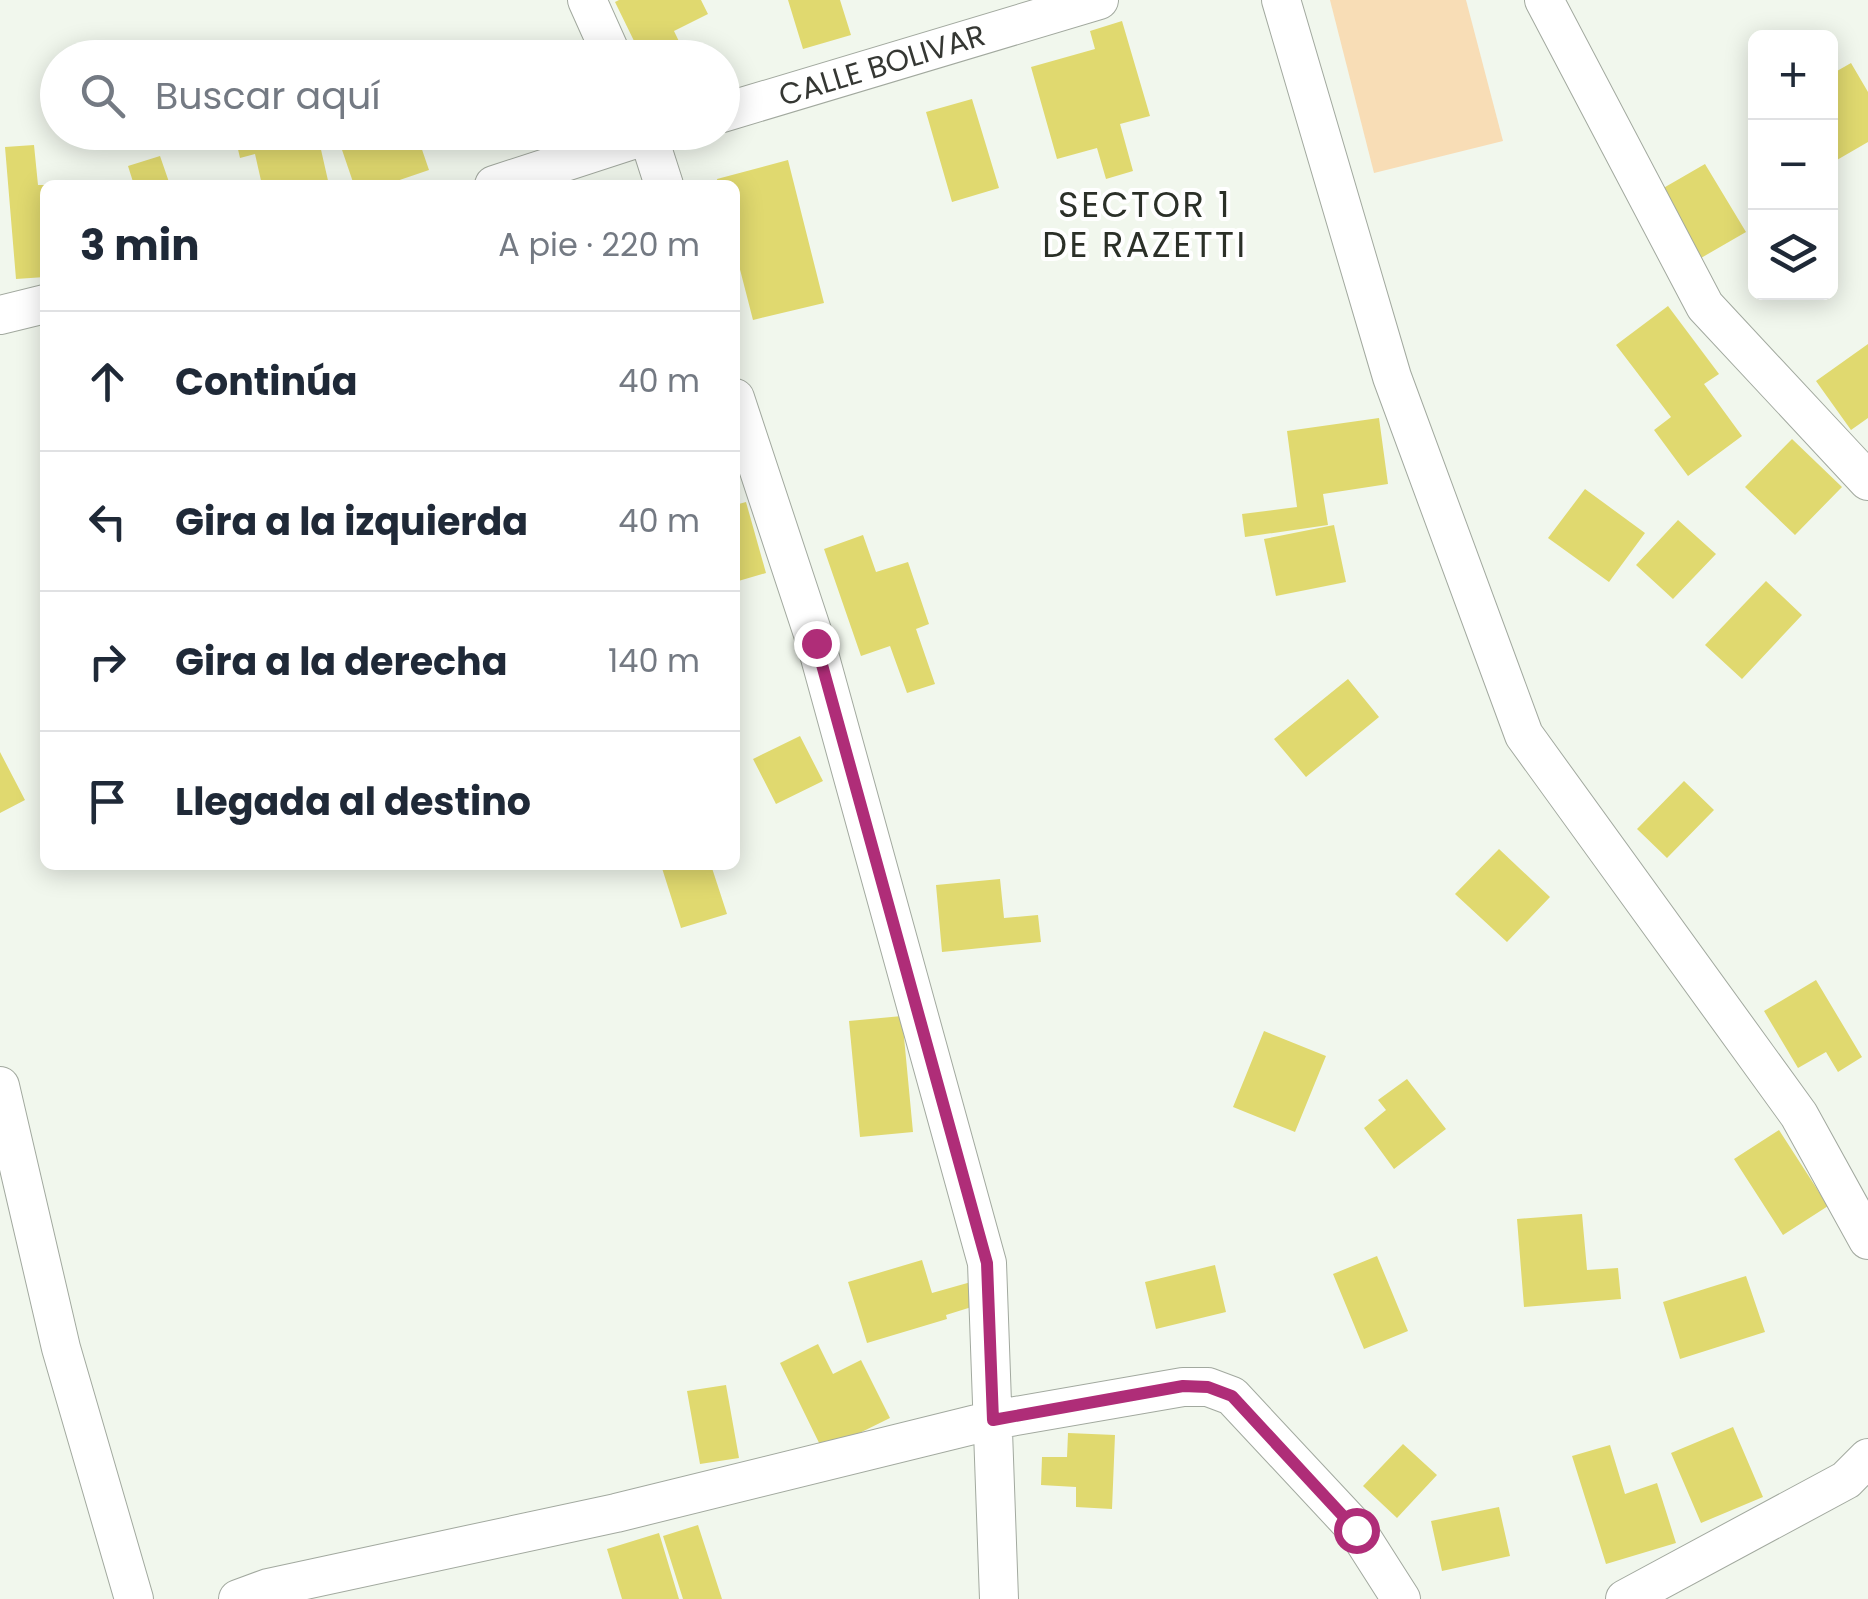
<!DOCTYPE html>
<html lang="es">
<head>
<meta charset="utf-8">
<style>
  body { margin:0; font-family:Poppins,sans-serif; background:#f2f2f3; color:#1f2937 }
  .controls { position:absolute; right:30px; top:30px; display:grid; overflow:hidden; border-radius:15px; box-shadow:0 5px 25px #0003 }
  .controls button { width:90px; height:90px; display:grid; place-items:center; padding:0; border:0; border-bottom:2px solid #e0e1e3; background:#fff; color:#1f2937; font:50px sans-serif }
  .stop { position:absolute; width:30px; height:30px; margin:-22px; border:8px solid #af2d78; border-radius:50%; background:#fff }
  .stop.end { background:#af2d78; border-color:#fff; box-shadow:0 2px 10px #0008 }
  .list { margin:0; padding:0; list-style:none }
  h2 { display:flex; justify-content:space-between; align-items:center; height:130px; margin:0; padding:0 40px; font-size:42px }
  h2 small { font-size:32px; font-weight:400; color:#747a83 }
  .list li { display:grid; grid-template-columns:65px 1fr auto; gap:30px; align-items:center; box-sizing:border-box; height:140px; padding:0 40px; border-top:2px solid #e0e1e3 }
  .list b { display:block; font-size:38px; white-space:nowrap }
  .list em { font-size:32px; font-style:normal; color:#747a83 }
  .icon { flex:none; width:55px; height:55px; fill:none; stroke:currentColor; stroke-width:2; stroke-linecap:round; stroke-linejoin:round }
  .map { position:relative; flex:none; width:1868px; height:1599px; overflow:hidden }
  .search { position:absolute; background:#fff; box-shadow:0 5px 25px #0003; left:40px; top:40px; width:700px; height:110px; display:flex; align-items:center; gap:25px; box-sizing:border-box; padding:0 35px; border-radius:55px; color:#747a83; font-size:38px }
  .panel { position:absolute; background:#fff; box-shadow:0 5px 25px #0003; left:40px; top:180px; width:700px; height:690px; border-radius:15px }
  .map>svg:first-child { display:block }
</style>
</head>
<body>
<div class="map">
<svg width="1868" height="1599" viewBox="0 0 1868 1599">
  <rect width="100%" height="100%" fill="#f1f7ed"/>
  <path fill="#f8ddb6" d="M1330,0H1466L1503,141L1374,173Z"/>
  <path fill="#e0d96f" d="M619,0H701L708,14L674,31L687,58H650L642,42L636,45L615,2Z
    M788,0H840L851,35L803,49Z
    M1122,21L1150,116L1120,124L1133,171L1106,179L1097,148L1057,159L1031,67L1095,49L1090,31Z
    M1851,63L1868,92V142L1830,164V75Z
    M972,99L999,188L952,202L926,112Z
    M234,132H317L329,185H262L255,154L240,158Z
    M374,132H416L429,170L385,185H354L340,144Z
    M34,145L38,185H45V277L16,279L5,147Z
    M160,156L170,185H134L128,166Z
    M788,160L824,303L753,320L735,250V185H718L717,179Z
    M1705,164L1746,232L1701,258L1660,190Z
    M1668,306L1719,374L1704,384L1742,436L1688,476L1654,430L1671,417L1616,345Z
    M1868,344V418L1851,430L1816,381Z
    M1379,418L1388,484L1323,494L1328,525L1245,537L1242,514L1297,507L1287,431Z
    M1792,439L1842,487L1795,535L1745,487Z
    M1585,489L1645,533L1609,582L1548,538Z
    M746,502L766,573L735,582V505Z
    M1678,520L1716,554L1673,599L1636,565Z
    M1334,525L1346,582L1276,596L1264,539Z
    M863,535L876,572L908,562L929,624L916,629L935,684L907,693L890,646L861,656L824,549Z
    M1766,581L1802,615L1742,679L1705,645Z
    M1348,679L1379,717L1306,777L1274,739Z
    M800,736L823,781L776,804L753,759Z
    M0,752L25,800L0,813Z
    M1684,781L1714,810L1667,858L1637,829Z
    M1499,849L1550,897L1507,942L1455,894Z
    M661,865H711L727,914L681,928Z
    M1000,879L1004,918L1038,915L1041,942L942,952L936,885Z
    M1816,980L1862,1057L1838,1072L1826,1052L1798,1068L1764,1011Z
    M902,1016L913,1132L860,1137L849,1021Z
    M1264,1031L1326,1056L1295,1132L1233,1107Z
    M1407,1079L1446,1129L1394,1169L1364,1128L1386,1110L1378,1100Z
    M1779,1130L1828,1206L1783,1235L1734,1159Z
    M1582,1214L1587,1270L1618,1268L1621,1299L1524,1307L1517,1219Z
    M1377,1256L1408,1331L1364,1349L1333,1274Z
    M922,1260L932,1293L971,1282L978,1305L946,1315L947,1319L867,1343L848,1282Z
    M1215,1265L1226,1312L1156,1329L1145,1282Z
    M1746,1276L1765,1332L1680,1359L1663,1302Z
    M818,1344L833,1374L861,1360L890,1418L823,1451L780,1363Z
    M726,1385L739,1458L700,1464L687,1391Z
    M1733,1427L1763,1497L1701,1523L1671,1453Z
    M1068,1433L1115,1435L1112,1509L1076,1507V1487L1041,1485L1042,1457H1067Z
    M1403,1444L1437,1475L1397,1518L1363,1486Z
    M1610,1445L1625,1494L1657,1483L1676,1543L1606,1564L1572,1456Z
    M1499,1507L1510,1556L1442,1571L1431,1521Z
    M698,1525L722,1599H683L663,1536Z
    M659,1533L679,1599H622L607,1549Z"/>
  <g fill="none" stroke-linecap="round" stroke-linejoin="round">
    <defs>
      <path id="minor" d="M587,0L613,58
        M1281,0L1392,377L1524,735L1799,1115L1868,1240
        M1544,0L1705,306L1868,481
        M722,113L1099,0
        M647,132L664,185
        M494,185L657,132
        M0,315L45,304
        M735,398L816,643L987,1263L999,1599
        M0,1086L61,1348L134,1599
        M238,1599L268,1588L616,1513L993,1420L1183,1387H1208L1232,1396L1357,1530L1401,1599
        M1625,1599L1846,1480L1868,1458"/>
    </defs>
    <use href="#minor" stroke="#a2a99f" stroke-width="40"/>
    <use href="#minor" stroke="#fff" stroke-width="38"/>
  </g>
  <g fill="none" stroke-linecap="round" stroke-linejoin="round">
    <path stroke="#af2d78" stroke-width="12" d="M816,643L987,1263L993,1420L1183,1386L1208,1387L1232,1396L1356,1530"/>
  </g>
  <g text-anchor="middle" dominant-baseline="central" stroke-width="8" stroke-linejoin="round" paint-order="stroke">
    <g font-size="30" fill="#353733" stroke="#fff">
      <text transform="translate(882 65) rotate(-17)">CALLE BOLIVAR</text>
    </g>
    <g font-size="35" letter-spacing="2.5" fill="#2b3028" stroke="#fff">
      <text x="1145" y="204">SECTOR 1<tspan x="1145" dy="40">DE RAZETTI</tspan></text>
    </g>
  </g>
</svg>
<div class="controls">
<button>+</button>
<button>−</button>
<button><svg class="icon" aria-label="layers" viewBox="0 0 24 24"><path d="M12 4l9 5-9 5-9-5zM3 14l9 5 9-5"/></svg></button>
</div>
<div class="stop" style="left:1356px;top:1530px"></div>
<div class="stop end" style="left:816px;top:643px"></div>
<div class="search"><svg class="icon" aria-label="search" viewBox="0 0 24 24"><circle cx="10" cy="10" r="6"/><path d="M15 15l6 6"/></svg>Buscar aquí</div>
<section class="panel">
<h2>3 min<small>A pie · 220 m</small></h2>
<ul class="list">
<li><svg class="icon" aria-label="ahead" viewBox="0 0 24 24"><path d="M12 20V5M6 11l6-6 6 6"/></svg><div><b>Continúa</b></div><em>40 m</em></li>
<li><svg class="icon" aria-label="left" viewBox="0 0 24 24"><path d="M17 20v-9H6M10 6l-5 5 5 5"/></svg><div><b>Gira a la izquierda</b></div><em>40 m</em></li>
<li><svg class="icon" aria-label="right" viewBox="0 0 24 24"><path d="M7 20v-9h11M14 6l5 5-5 5"/></svg><div><b>Gira a la derecha</b></div><em>140 m</em></li>
<li><svg class="icon" aria-label="arrive" viewBox="0 0 24 24"><path d="M6 21V4h12l-3 4 3 4H6"/></svg><div><b>Llegada al destino</b></div></li>
</ul>
</section>
</div>
</body>
</html>
